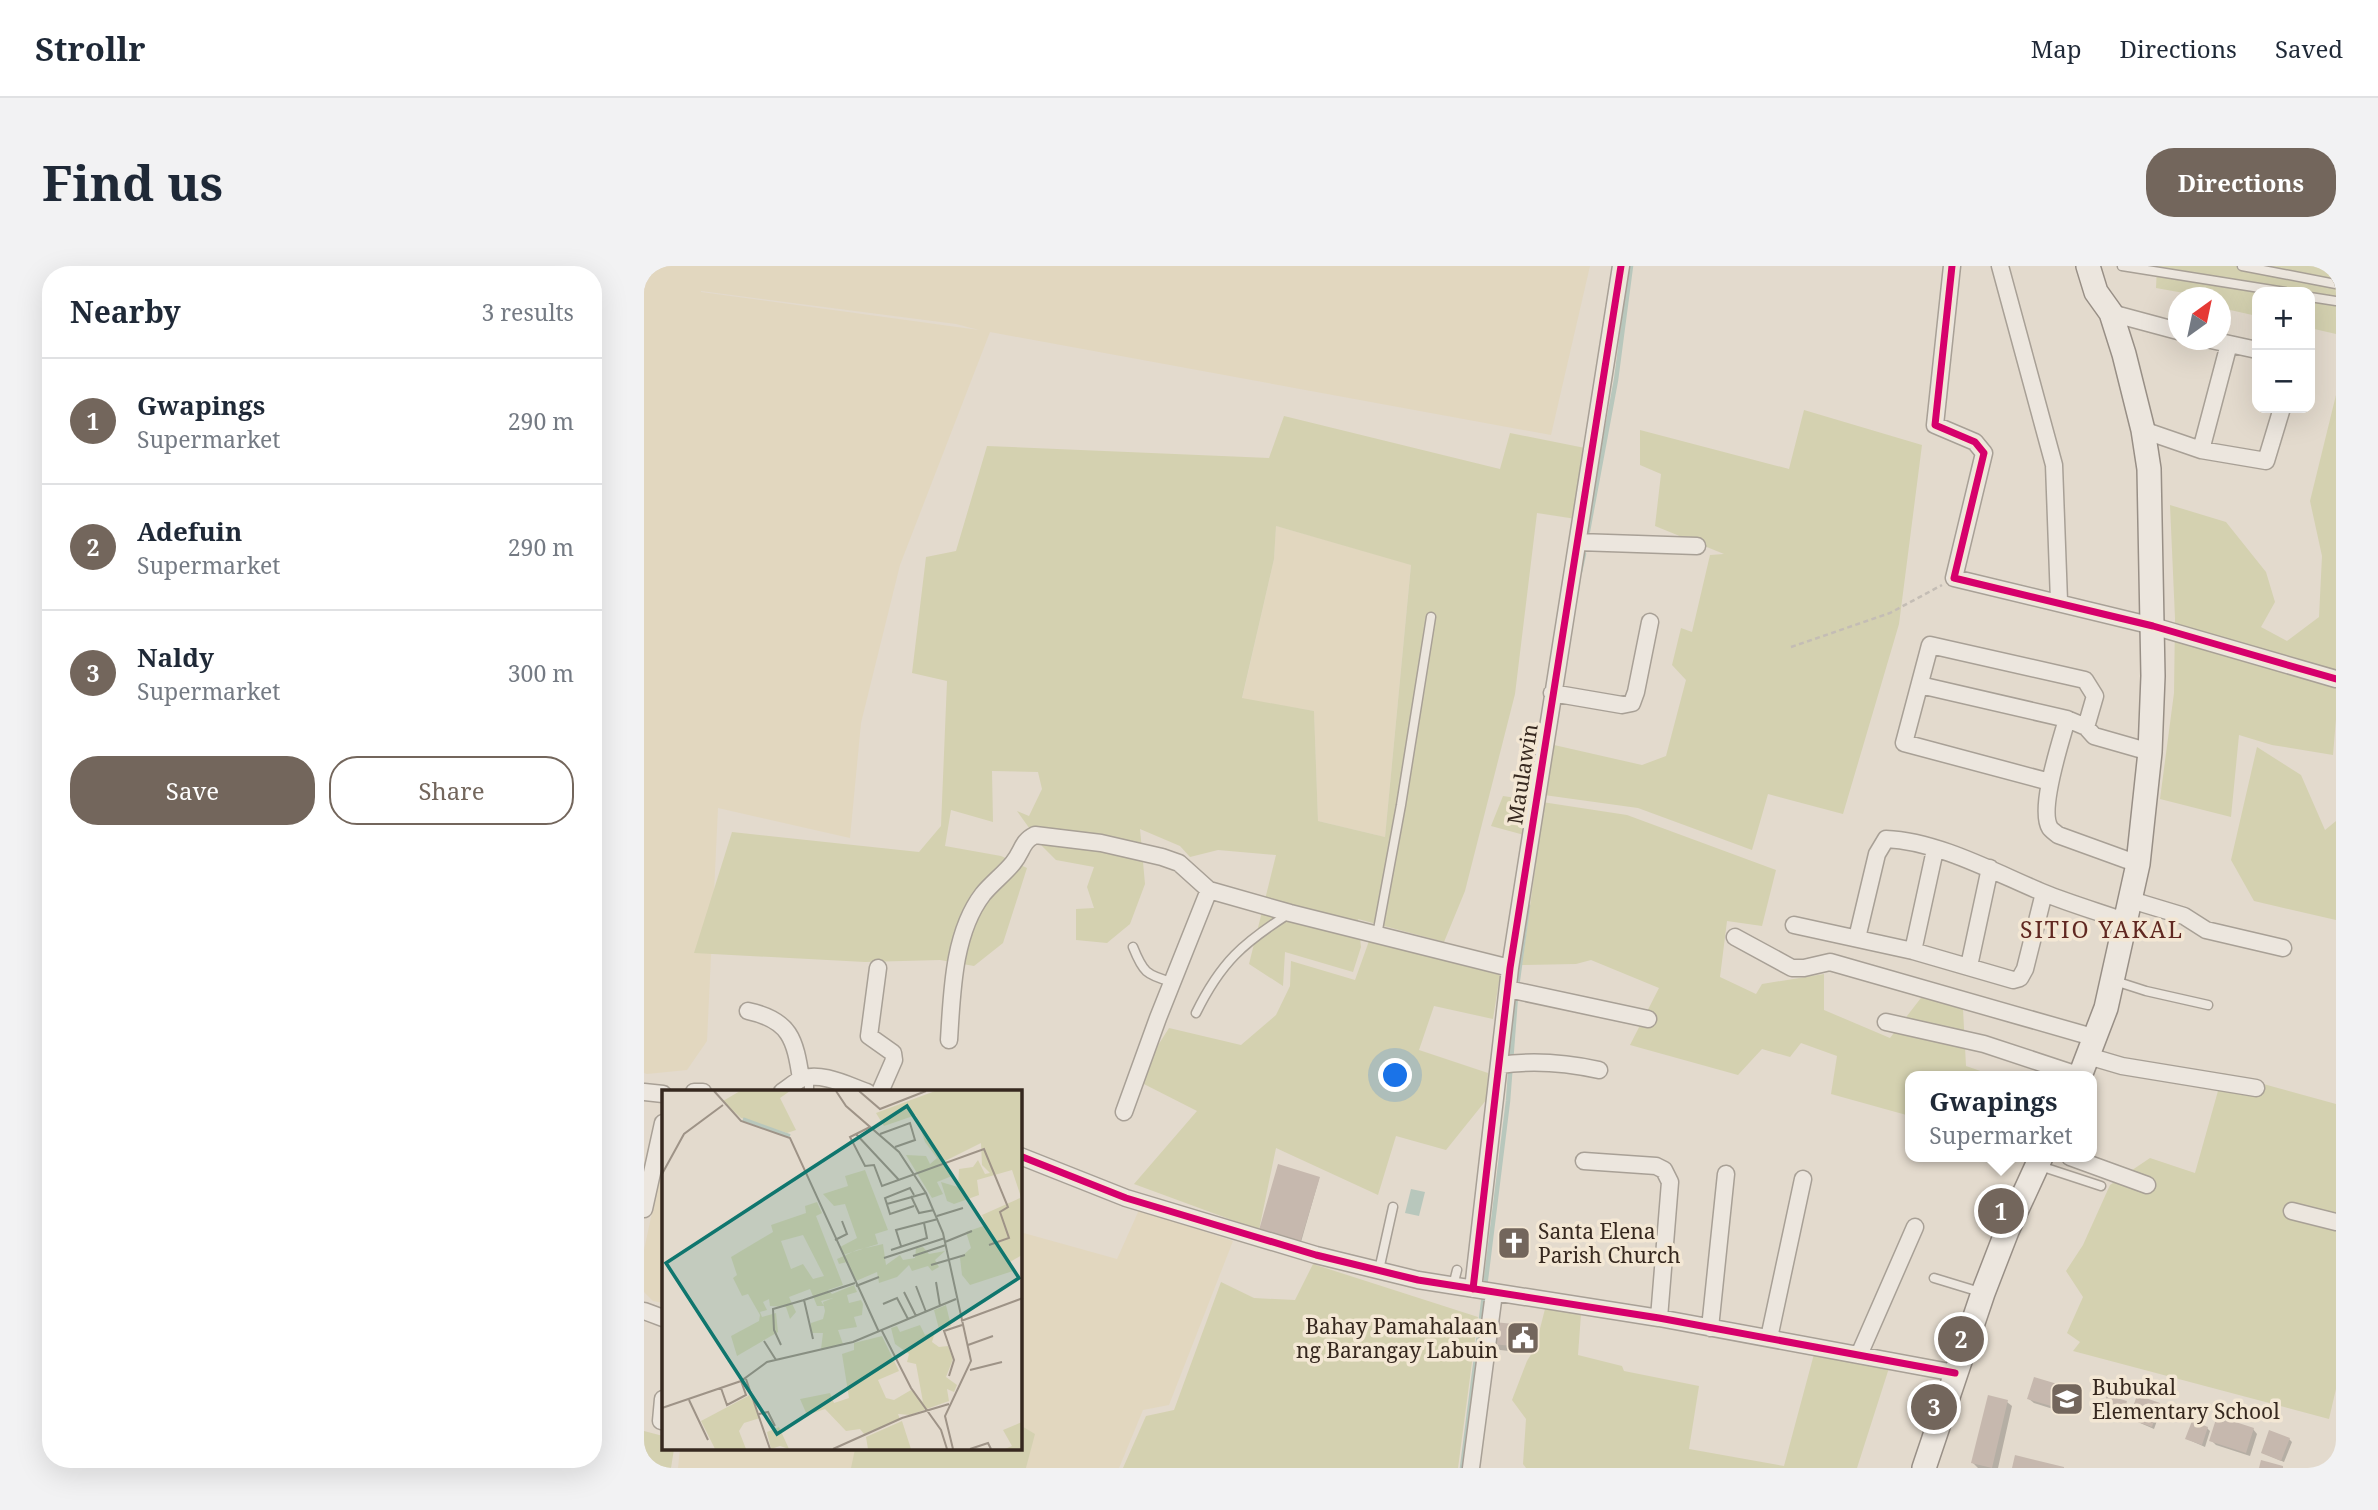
<!DOCTYPE html>
<html lang="en">
<head>
<meta charset="utf-8">
<style>
  body { margin:0; font-family:"Noto Serif",serif; background:#f2f2f3; color:#1f2937 }
  .controls { position:absolute; right:21px; top:21px; display:grid; overflow:hidden; border-radius:14px; box-shadow:0 7px 28px #0002 }
  .controls button { width:63px; height:63px; display:grid; place-items:center; padding:0; border:0; border-bottom:2px solid #e0e1e3; background:#fff; color:#1f2937; font:35px sans-serif }
  .compass { position:absolute; left:1524px; top:21px; width:63px; height:63px; border-radius:50%; background:#fff; box-shadow:0 7px 28px #0002; rotate:33deg }
  .you { position:absolute; left:752px; top:810px; width:24px; height:24px; margin:-18px; border:5px solid #fff; border-radius:50%; background:#1a73e8; box-shadow:0 0 0 10px #1a73e833 }
  .badge { display:grid; place-items:center; width:46px; height:46px; border-radius:50%; background:#73665c; color:#fff; font-size:23px; font-weight:700 }
  .pin { position:absolute; translate:-50% -50%; border:4px solid #fff; box-shadow:0 2px 7px #0006 }
  .popup { position:absolute; left:1261px; top:805px; width:192px; height:91px; box-sizing:border-box; display:grid; place-content:center; border-radius:14px; background:#fff; filter:drop-shadow(0 2px 5px #0005); font-size:23px; white-space:nowrap; color:#747a83 }
  .popup b { font-size:26px; color:#1f2937 }
  .popup::after { content:''; position:absolute; left:50%; top:100%; margin-left:-14px; border:14px solid transparent; border-top-color:#fff }
  .list { margin:0; padding:0; list-style:none }
  h2 { display:flex; justify-content:space-between; align-items:center; height:91px; margin:0; padding:0 28px; font-size:30px }
  h2 small { font-size:23px; font-weight:400; color:#747a83 }
  .list li { display:grid; grid-template-columns:46px 1fr auto; gap:21px; align-items:center; box-sizing:border-box; height:126px; padding:0 28px; border-top:2px solid #e0e1e3 }
  .list b { display:block; font-size:26px; white-space:nowrap }
  .list p { margin:0; font-size:23px; white-space:nowrap; color:#747a83 }
  .list em { font-size:23px; font-style:normal; color:#747a83 }
  .actions { display:flex; gap:14px; padding:21px 28px }
  .actions a { flex:1; padding:16px 0; border:2px solid #73665c; border-radius:28px; text-align:center; font-size:24px; color:#73665c }
  .actions .main { background:#73665c; color:#fff }
  .map { position:relative; flex:none; width:1692px; height:1202px; overflow:hidden; border-radius:28px }
  header { display:flex; align-items:center; gap:42px; box-sizing:border-box; height:98px; padding:0 35px; background:#fff; border-bottom:2px solid #e0e1e3 }
  header strong { font-size:33px }
  nav { display:flex; gap:38px; margin-inline-start:auto; font-size:24px }
  .intro { display:flex; align-items:center; justify-content:space-between; box-sizing:border-box; height:168px; padding:0 42px }
  h1 { margin:0; font-size:49px }
  .button { padding:18px 32px; border-radius:28px; background:#73665c; color:#fff; font-size:24px; font-weight:700 }
  main { display:flex; gap:42px; padding:0 42px }
  aside { flex:1; background:#fff; border-radius:28px; box-shadow:0 7px 28px #0002 }
  .map>svg:first-child { display:block }
</style>
</head>
<body>
<header>
<strong>Strollr</strong>
<nav><a>Map</a><a>Directions</a><a>Saved</a></nav>
</header>
<div class="intro"><h1>Find us</h1><a class="button">Directions</a></div>
<main>
<aside>
<h2>Nearby<small>3 results</small></h2>
<ul class="list">
<li><span class="badge">1</span><div><b>Gwapings</b><p>Supermarket</p></div><em>290 m</em></li>
<li><span class="badge">2</span><div><b>Adefuin</b><p>Supermarket</p></div><em>290 m</em></li>
<li><span class="badge">3</span><div><b>Naldy</b><p>Supermarket</p></div><em>300 m</em></li>
</ul>
<div class="actions"><a class="main">Save</a><a>Share</a></div>
</aside>
<div class="map">
<svg width="1692" height="1202" viewBox="0 0 1692 1202">
  <rect width="100%" height="100%" fill="#e3dacd"/>
  <path fill="#e2d7bf" fill-rule="evenodd" d="M0,0H946L907,169L346,66L256,299L217,457L206,572L74,542L63,775L43,804L3,808L0,807ZM57,25L312,58L335,64L57,26Z
    M632,260L767,298L741,571L674,555L670,445L598,433L630,293Z
    M19,895V1037L9,1035L0,1026V984Z
    M495,944L589,975L525,1139L499,1144L475,1202H382L390,1168L376,1159V966L473,993Z
    M36,1183H211L208,1202H34Z"/>
  <path fill="#d4d1b0" fill-rule="evenodd" d="M1513,0H1692V68L1666,62V26H1613V50L1577,42L1576,32L1540,31V27L1512,22Z
    M1692,129V453L1689,489L1628,479L1595,469L1587,551L1516,533L1530,427L1531,352L1526,239L1582,256L1622,306L1631,336L1617,361L1643,375L1675,351L1678,290L1666,235Z
    M1160,144L1278,179L1255,358L1199,548L1124,528L1108,584L994,542L900,529L910,479L998,499L1022,490L1042,414L1028,399L1037,362L1048,366L1066,289L1080,288L1011,260L1017,208L996,199V164L1145,203Z
    M640,150L856,203L866,167L941,182L932,253L893,247L871,428L821,625L800,676L714,653L717,681L709,706L641,686L639,720L605,698L632,589L574,584L546,591L536,580L496,563L501,618L486,658L463,677L432,674V643L450,642L443,621L450,601L412,594L398,580L373,545L385,550L398,523L394,506L348,505L349,556L307,544L301,580L357,590L383,602L359,677L330,700L296,694L221,696L50,687L88,566L275,586L297,560L303,415L268,407L282,291L312,285L343,180L625,192ZM632,260L767,299L741,571L674,555L670,445L598,432L630,293Z
    M1613,481L1657,509L1681,564L1692,555V654L1610,635L1587,594Z
    M859,530L983,549L1132,604L1118,660L1083,655L1076,711L1112,728L1118,718L1180,708V744L1246,772L1280,728L1319,743L1322,800L1351,810H1266V850L1187,828L1193,790L1157,777L1146,791L1118,783L1094,809L986,779L1015,722L947,694L932,698L878,699L895,573L847,560Z
    M725,675L856,709L849,753L790,740L775,784L844,807L843,833L802,884L752,870L734,929L632,882L615,964L490,918L553,845L492,814L525,762L597,779L632,749L646,720L647,695L711,714Z
    M1579,807L1692,838V1123L1685,1153L1429,1085L1436,1076L1423,1067L1439,1031L1422,1005L1439,979L1466,919L1506,892L1551,907Z
    M669,998L834,1051L814,1202H479L502,1150L530,1144L577,1016L610,1032L651,1034Z
    M901,1043L937,1048L934,1089L978,1100L980,1105L1055,1120L1045,1183L1140,1200L1170,1088L1245,1102L1213,1202H882L879,1198L882,1153L868,1134L883,1095L891,1082Z
    M376,1159L391,1168L382,1202H207L211,1183H376Z
    M0,1165L19,1170V1183H30L27,1202H0Z"/>
  <path fill="#b8c7bc" d="M767,923L781,926L775,950L761,947Z"/>
  <path fill="#0003" d="M675,913L657,976L618,964Z
    M869,1060L875,1065L886,1066L893,1073L892,1080L878,1078V1082L892,1083V1087L880,1085L875,1080L874,1086L856,1084L850,1078Z
    M1429,1124L1434,1129L1428,1149L1390,1137L1385,1133Z
    M1363,1136L1368,1140L1354,1202H1334L1329,1197Z
    M1482,1137L1485,1139L1480,1156L1459,1148Z
    M1515,1138L1518,1141L1510,1163L1487,1153Z
    M1563,1162L1566,1165L1561,1181L1543,1173Z
    M1609,1163L1613,1168L1606,1190L1572,1179L1567,1174Z
    M1645,1173L1648,1176L1640,1196L1619,1187Z"/>
  <g fill="none" stroke-linecap="round" stroke-linejoin="round">
    <path stroke="#b8c7bc" stroke-width="4.5" d="M944,265L972,114L987,0
      M936,306L940,288
      M873,721L884,640
      M841,1021L864,835L872,730
      M818,1202L840,1029"/>
  </g>
  <path fill="#c6b8ae" d="M634,898L676,911L656,977L615,964Z
    M850,1056L870,1058L868,1080L848,1078Z
    M873,1063L887,1065L886,1081L871,1079Z
    M1390,1111L1430,1123L1424,1145L1383,1133Z
    M1344,1129L1364,1134L1348,1202L1327,1197Z
    M1463,1129L1483,1135L1477,1155L1457,1148Z
    M1493,1129L1516,1137L1508,1161L1485,1153Z
    M1573,1150L1610,1162L1602,1187L1565,1175Z
    M1548,1155L1564,1161L1558,1179L1541,1173Z
    M1625,1164L1646,1172L1637,1195L1617,1187Z
    M1371,1189L1420,1201V1202H1368Z
    M1617,1194L1639,1200V1202H1615Z"/>
  <g fill="none" stroke-linecap="round" stroke-linejoin="round">
    <defs>
      <path id="lane" d="M1478,0L1641,26
        M1598,0L1692,18
        M1666,31L1692,35
        M733,669L757,539L787,351
        M489,681C499,706 502,709 528,716
        M1471,715L1502,725L1564,739
        M552,747C577,696 599,677 646,647
        M165,826V811
        M1396,900L1457,920
        M735,1004L749,941
        M1290,1012L1336,1026
        M809,1020L813,1004"/>
      <path id="street" d="M1308,0L1291,159L1331,176L1340,187L1310,312L1509,360L1692,413
        M1356,0L1410,199L1415,335
        M1467,47L1534,65
        M1567,74L1613,84
        M1499,164L1557,184L1622,195L1638,142
        M1557,184L1585,78
        M934,276L1053,280
        M1276,419L1423,453L1442,461L1450,470L1506,486
        M908,427L978,439L988,437L992,426L1006,356
        M1423,453C1417,475 1394,543 1406,562C1407,564 1413,568 1414,569L1494,598
        M1406,516L1260,477L1286,379L1441,414L1451,430L1442,461
        M1487,634L1540,650L1562,664L1639,682
        M1150,659L1269,685L1369,714L1376,712L1381,703L1400,627
        M1091,671L1148,702H1160L1186,696L1452,772
        M1213,672L1233,588L1242,573C1294,575 1352,607 1400,627C1427,638 1455,646 1483,656
        M1269,685L1291,584
        M1325,700L1346,602
        M234,702L225,770L249,787L250,794L236,826
        M864,723L1004,753
        M104,745C146,754 151,773 157,813
        M1242,756L1340,778L1437,810
        M305,774C308,727 309,667 339,628C348,617 360,608 369,597C379,585 377,576 391,569L457,577L518,591L535,597L565,624
        M1444,790L1478,800L1612,822
        M856,799C889,794 923,797 955,804
        M0,826L19,828
        M50,826H59
        M138,826C144,822 151,816 157,813C177,805 205,820 223,826
        M480,846L514,752L565,624L646,647L866,702
        M376,890L482,932L672,989L774,1014L1015,1052L1311,1107
        M1426,891L1503,919
        M940,895L1012,900L1020,904L1026,916L1015,1052
        M0,943L19,857
        M1648,945L1692,956
        M829,1023L866,702L977,0
        M0,1045L19,1052
        M1066,1062L1082,908
        M1125,1072L1159,913
        M1215,1089L1271,961
        M17,1155L19,1133
        M827,1202L850,1027"/>
      <path id="secondary" d="M1436,810L1462,742L1494,598L1506,486L1509,410L1505,203L1499,164L1480,88L1467,47L1452,26L1444,0
        M1280,1202L1339,1027L1363,965L1397,891"/>
    </defs>
    <use href="#lane" stroke="#a8a096" stroke-width="11"/>
    <use href="#street" stroke="#a8a096" stroke-width="19"/>
    <use href="#secondary" stroke="#988f86" stroke-width="26"/>
    <path stroke="#c4bdb5" stroke-width="2.5" stroke-dasharray="5 3.5" stroke-linecap="butt" d="M1147,381L1246,347L1298,319"/>
    <use href="#lane" stroke="#ece6de" stroke-width="8"/>
    <use href="#street" stroke="#ece6de" stroke-width="16"/>
    <use href="#secondary" stroke="#ece6de" stroke-width="23"/>
    <defs>
      <path id="cycleway" d="M1308,0L1291,159L1331,176L1340,187L1310,312L1509,360L1692,413
        M376,890L482,932L672,989L774,1014L1015,1052L1311,1107
        M829,1023L866,702L977,0"/>
    </defs>
    <use href="#cycleway" stroke="#f3e7d4" stroke-width="11"/>
    <use href="#cycleway" stroke="#d6006c" stroke-width="7"/>
  </g>
  <defs>
    <symbol id="church-square" viewBox="-11 -11 22 22"><rect x="-9" y="-9" width="18" height="18" rx="4" fill="#73665c" stroke="#f3e7d4"/><path d="M-1.2-6h2.4v3.5h3.3v2.4h-3.3V6h-2.4V-.1h-3.3v-2.4h3.3Z" fill="#fff"/></symbol>
    <symbol id="civic-square" viewBox="-11 -11 22 22"><rect x="-9" y="-9" width="18" height="18" rx="4" fill="#73665c" stroke="#f3e7d4"/><path d="M-.6-6.5H3V-4.5H.6V-3L4-1V1h2V6H-6V1h2V-1L-.6-3ZM-1.2 2.5V6h2.4V2.5Z" fill="#fff"/></symbol>
    <symbol id="school-square" viewBox="-11 -11 22 22"><rect x="-9" y="-9" width="18" height="18" rx="4" fill="#73665c" stroke="#f3e7d4"/><path d="M0-5L7-2L0 1L-7-2ZM-4 1L0 2.5L4 1V4Q0 6-4 4Z" fill="#fff"/></symbol>
  </defs>
  <g fill-rule="evenodd">
    <use href="#church-square" x="851" y="958" width="38" height="38"/>
    <use href="#civic-square" x="860" y="1053" width="38" height="38"/>
    <use href="#school-square" x="1404" y="1114" width="38" height="38"/>
  </g>
  <g text-anchor="middle" dominant-baseline="central" stroke-width="7" stroke-linejoin="round" paint-order="stroke">
    <g font-size="21" fill="#36281f" stroke="#f3e7d4">
      <text transform="translate(878 508) rotate(-81)">Maulawin</text>
    </g>
    <g font-size="21" fill="#36281f" stroke="#f3e7d4" text-anchor="start">
      <text x="894" y="965">Santa Elena<tspan x="894" dy="24">Parish Church</tspan></text>
      <text x="854" y="1060" text-anchor="end">Bahay Pamahalaan<tspan x="854" dy="24">ng Barangay Labuin</tspan></text>
      <text x="1448" y="1121">Bubukal<tspan x="1448" dy="24">Elementary School</tspan></text>
    </g>
    <g font-size="23" letter-spacing="2" fill="#602821" stroke="#f3e7d4">
      <text x="1458" y="663">SITIO YAKAL</text>
    </g>
  </g>
  <g transform="translate(18 824)">
    <rect width="360" height="360" fill="#e3dacd"/>
    <path d="M78,1H128L118,8L134,40L125,43L79,28L61,11ZM273,1H360V110L350,80L315,90L317,105L292,114L285,111L279,92L296,97L297,79L311,77L316,70L323,84L328,83L320,75L319,53L283,71L290,86L275,92L281,104L270,108L244,65L264,66L268,74L275,68L263,52L254,25L222,36L214,23ZM203,80L226,140L213,144L216,154L181,165L178,157L195,148L183,114L172,116L161,104L186,96L183,86ZM358,108L360,165L348,172L351,181L308,195L300,185L298,168L309,158L304,142L324,135L320,125ZM155,112L160,123L154,126L181,195L166,200L170,204L192,195L195,202L185,205L187,213L199,210L201,214L200,225L192,227L195,237L176,240L181,254L159,259L161,243H149V233L161,229L163,221L161,212L171,208L159,211L162,216H155L148,199L127,207L134,222L128,229L124,217L108,216L107,209L101,212L105,220L98,222L100,227L114,223L116,242L75,266L69,246L97,231L98,225L86,204L80,206L71,188L75,185L69,167L111,142L109,135L144,123L143,116ZM141,145L162,186L151,189L141,174L129,179L119,151ZM221,154L224,175L238,165L241,170L253,168L254,158L261,157L267,164L283,161L273,170L277,177L270,181L266,176L250,181L247,175L235,187L217,193L215,182L194,191L185,172L177,174L175,169L195,160ZM284,215L289,236L273,242L270,252L277,257L286,256L291,269L284,287L295,295L292,302L285,299L287,311L248,325L236,324L238,329L202,344L198,339L184,341L163,319L145,325L138,309L168,303L172,313L187,308L180,264L192,260V253L220,246L237,281L216,290L224,308L232,310L249,300L261,312L254,274L245,272L247,264L233,254L229,238L235,236L238,242L258,235L263,245L277,239L272,220ZM88,305L98,328L82,333L77,341L84,359H53L39,331ZM240,331L249,359H206L204,347ZM360,332V359H343L350,356L341,340ZM117,337L127,359L118,356L109,359L105,342Z" fill="#d4d1b0" fill-rule="evenodd"/>
    <path fill="none" stroke="#b8c7bc" stroke-width="3.5" d="M81,29L128,46"/>
    <path fill="none" stroke="#9e9387" stroke-width="2" d="M52,1L79,31L128,48L217,242M174,1L184,16L237,62L264,103L281,143L309,271L283,326L291,359M197,1L218,19L264,1M208,37L188,47L203,76L212,75L220,96L322,59L346,117L338,122L347,148L327,155M194,44L237,90M218,44L248,33L253,50L233,57M0,84L22,44L61,15M249,106L257,123L272,120M225,114L264,103M252,116L228,124L223,108L248,98L252,105M275,126L301,118M173,150L185,144L180,131M283,152L310,141M239,156L234,140L276,129M229,160L265,148L262,133M251,166L284,155M222,168L283,148M269,175L303,165M274,192L278,216M194,196L217,187M254,196L264,222M242,202L254,226M221,214L235,208L246,229M299,231L361,208M220,241L249,298L279,340L285,359M151,249L142,210L193,193M102,251L114,270M119,255L112,240L111,219L142,210M306,255L331,246M308,280L340,272M287,286L292,270L282,241L300,235M84,289L108,359M59,298L65,315L84,305L79,291M27,310L46,350M0,318L79,291L105,272L191,252L294,209M97,324L106,322L113,336M171,359L240,328L287,314M308,359L326,353L329,359"/>
    <path fill="#0f766e" fill-opacity="0.15" stroke="#0f766e" stroke-width="3.5" d="M245,16L357,188L115,344L4,173Z"/>
    <rect width="360" height="360" fill="none" stroke="#36281f" stroke-width="3.5"/>
  </g>
</svg>
<div class="controls">
<button>+</button>
<button>−</button>
</div>
<svg class="compass" viewBox="-18 -18 36 36"><path d="M0-13l5 13h-10z" fill="#e53935"/><path d="M0 13l5-13h-10z" fill="#747a83"/></svg>
<div class="you"></div>
<div class="pin badge" style="left:1357px;top:945px">1</div>
<div class="popup"><b>Gwapings</b>Supermarket</div>
<div class="pin badge" style="left:1317px;top:1073px">2</div>
<div class="pin badge" style="left:1290px;top:1141px">3</div>
</div>
</main>
</body>
</html>
